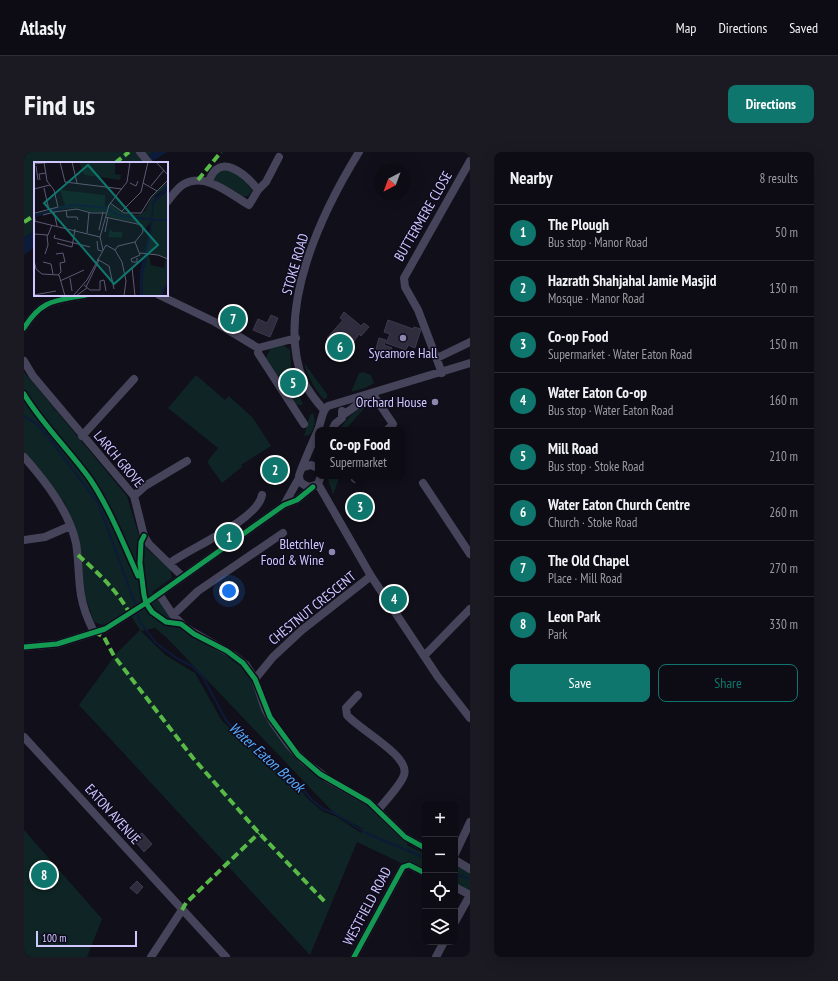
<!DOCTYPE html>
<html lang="en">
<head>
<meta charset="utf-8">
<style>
  body { margin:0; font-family:"PT Sans Narrow",sans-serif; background:#1b1921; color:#f1f3f6 }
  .controls { position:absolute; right:12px; bottom:12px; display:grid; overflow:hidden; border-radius:8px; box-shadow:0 4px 16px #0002 }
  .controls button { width:36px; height:36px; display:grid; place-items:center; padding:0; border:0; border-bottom:1px solid #2d2b33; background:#0d0b13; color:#f1f3f6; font:20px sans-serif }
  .compass { position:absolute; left:350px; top:12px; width:36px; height:36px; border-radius:50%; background:#0d0b13; box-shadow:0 4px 16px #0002; rotate:221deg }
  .scale { position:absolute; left:12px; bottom:10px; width:101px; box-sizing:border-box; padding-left:4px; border:2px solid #cfc8ff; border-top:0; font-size:11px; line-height:14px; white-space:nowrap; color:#cfc8ff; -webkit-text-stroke:3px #0f0b1d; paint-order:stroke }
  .you { position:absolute; left:205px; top:439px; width:14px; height:14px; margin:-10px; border:3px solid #fff; border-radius:50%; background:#1a73e8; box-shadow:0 0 0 6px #1a73e833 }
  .badge { display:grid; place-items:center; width:26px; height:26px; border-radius:50%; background:#0f766e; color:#fff; font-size:13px; font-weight:700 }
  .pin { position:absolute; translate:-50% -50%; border:2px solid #fff; box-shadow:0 1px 4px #0006 }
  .popup { position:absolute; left:291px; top:275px; width:90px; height:52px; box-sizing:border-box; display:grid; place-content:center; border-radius:8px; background:#0d0b13; filter:drop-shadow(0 1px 3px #0005); font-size:13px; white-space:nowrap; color:#9a9ba0 }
  .popup b { font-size:15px; color:#f1f3f6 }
  .popup::after { content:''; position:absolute; left:50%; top:100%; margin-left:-8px; border:8px solid transparent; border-top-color:#0d0b13 }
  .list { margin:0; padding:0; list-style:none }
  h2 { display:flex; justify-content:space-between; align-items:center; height:52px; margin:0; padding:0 16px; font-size:17px }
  h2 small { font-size:13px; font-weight:400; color:#9a9ba0 }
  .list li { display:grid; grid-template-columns:26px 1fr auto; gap:12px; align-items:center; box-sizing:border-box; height:56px; padding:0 16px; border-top:1px solid #2d2b33 }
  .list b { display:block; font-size:15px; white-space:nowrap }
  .list p { margin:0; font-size:13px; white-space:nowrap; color:#9a9ba0 }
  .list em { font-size:13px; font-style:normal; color:#9a9ba0 }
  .actions { display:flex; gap:8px; padding:12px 16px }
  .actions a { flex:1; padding:9px 0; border:1px solid #0f766e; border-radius:8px; text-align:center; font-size:14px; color:#0f766e }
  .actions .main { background:#0f766e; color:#fff }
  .icon { flex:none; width:22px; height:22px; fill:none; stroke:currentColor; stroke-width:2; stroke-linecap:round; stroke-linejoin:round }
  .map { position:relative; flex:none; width:446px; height:805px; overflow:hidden; border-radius:8px }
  header { display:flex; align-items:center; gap:24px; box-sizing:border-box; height:56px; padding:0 20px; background:#0d0b13; border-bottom:1px solid #2d2b33 }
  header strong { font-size:19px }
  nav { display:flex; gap:22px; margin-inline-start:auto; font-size:14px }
  .intro { display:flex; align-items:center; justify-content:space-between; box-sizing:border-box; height:96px; padding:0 24px }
  h1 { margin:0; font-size:28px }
  .button { padding:10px 18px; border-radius:8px; background:#0f766e; color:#fff; font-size:14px; font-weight:700 }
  main { display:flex; gap:24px; padding:0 24px }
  aside { flex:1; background:#0d0b13; border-radius:8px; box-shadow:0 4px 16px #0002 }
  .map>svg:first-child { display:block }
</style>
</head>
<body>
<header>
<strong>Atlasly</strong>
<nav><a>Map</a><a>Directions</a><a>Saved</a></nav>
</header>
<div class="intro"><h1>Find us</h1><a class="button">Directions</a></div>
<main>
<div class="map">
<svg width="446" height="805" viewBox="0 0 446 805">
  <rect width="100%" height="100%" fill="#110f19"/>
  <path fill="#0f2424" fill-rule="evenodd" d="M0,0H129L115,11H11V78L0,86Z
    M204,15L223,31L228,39L224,44L218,45L189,27L190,22Z
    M259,193L266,198L268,228L279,252L277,253L271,252L242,206L246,197Z
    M280,211L303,242V246L300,247C291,239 283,223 280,211Z
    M0,220L103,344L116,387L123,397L146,417L148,426L128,440L155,474L167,484L207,505L222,518L269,602L286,619L341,652L384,690L383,693L401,702V717L384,710L377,711L333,690L286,803L55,553L92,502L116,478L106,462L78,473L70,470L61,444L55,387L40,350L0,302ZM131,476L143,486L310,661L339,677L337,681L313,665L298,659L284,647L271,631L252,617L198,569L171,521L141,503L117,479Z
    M339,220L347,223L350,231L341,236L327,240L335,221Z
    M172,223L201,248L205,244L229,266L247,294L217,313L218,315L198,331L183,310L194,296L144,256Z
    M344,250L345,251L321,278H314L326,264Z
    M289,261C292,268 291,278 285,283L280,284L286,263Z
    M303,324H316L309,343Z
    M0,678L78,767L63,805H0Z
    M431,711L446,720V739L431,732Z"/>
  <path fill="#0c1b3a" d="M129,0H143L126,11H115Z
    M11,78V95L0,103V86Z"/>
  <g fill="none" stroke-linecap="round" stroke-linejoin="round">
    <path stroke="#0c1b3a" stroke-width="2" d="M0,264L13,272L28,290L74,351L112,454
      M113,460L116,470L132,491L154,507L168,514L179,525L202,568L212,580L255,618L270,626L287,647L299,657L310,661L342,681L401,706
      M431,722L446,727"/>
  </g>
  <path fill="#2f2c3d" stroke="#3d394e" d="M320,160L337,174L340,171L345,175L337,184L335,182L322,201L303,186L319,168L316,166Z
    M208,161L214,164L210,173L204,170Z
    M247,163L254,166L246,185L229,178L234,167L243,171Z
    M364,168L389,177L390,175L397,177L391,196L384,193L382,198L362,191L366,182L360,180Z
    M355,186L362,188L360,193L368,196L367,201L352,197Z
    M340,344L347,356L333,364L326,352Z
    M118,681L128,692L120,700L110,688Z
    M113,729L119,735L113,742L106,736Z"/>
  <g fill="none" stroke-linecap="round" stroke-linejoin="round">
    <path stroke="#45445a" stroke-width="8" d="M116,0L125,11
      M234,38L242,30L255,5
      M143,50C148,44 153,36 160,32C182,20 206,42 225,53L234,38C221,21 195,0 185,29
      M135,143L191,170L234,196L272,186
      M0,176C18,147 31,149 62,143
      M234,196V201L280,272
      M413,206L446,190
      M0,209L9,224L110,344L120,384L125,392L159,425
      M418,221L394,158L381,135L380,126L446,9
      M348,241L369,272L363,278
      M300,258C292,249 284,239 279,228C251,157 298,60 335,0
      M319,263L346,244
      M294,278C297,271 298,258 304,254L446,211
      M294,278C291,285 275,321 275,324C275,331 280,333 285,335L294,332L297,324
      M308,278L311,272L318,266V259
      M58,284L110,227
      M0,305C21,329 45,359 52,391C55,408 54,425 57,443C59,456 64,468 70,480
      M280,315L287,313L294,316
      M331,327L333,324
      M399,331L446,402
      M294,332L347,424L414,525L446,566
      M110,344L121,334L163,309
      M260,353L275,326
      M0,388L21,385L46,374
      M146,411C166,396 234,368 238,343
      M135,442L149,463L162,476L209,503L222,513L231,527L241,557L249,571L264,592L279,608L304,627L345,650L381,685L401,696
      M149,463L174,439L259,381
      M0,495L33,492L81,477L122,451L260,353L273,348L289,335
      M400,504L446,457
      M231,527L249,505L278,478L347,424
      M334,543L322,556L323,563C334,577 387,604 380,623C377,633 361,649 354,658
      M0,585L202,805
      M431,702L446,670
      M431,708L446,717
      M431,735L446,743
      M431,770L446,743
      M127,805L158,758
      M330,805L379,715L385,713L401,721
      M412,805L420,790"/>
    <path stroke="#58b947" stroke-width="4" stroke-dasharray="8 4" stroke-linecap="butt" d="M91,11L105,0
      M174,28L197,0
      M0,70L11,63
      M54,403C74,421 93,438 106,462
      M70,480L80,485L90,504L169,606L235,681L301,750
      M158,758L162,751L235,681"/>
    <defs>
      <path id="cycleway" d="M0,176C18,147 31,149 62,143
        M0,242C19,273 45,298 66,327C86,357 99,391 114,424
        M120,384L117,390L116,411L120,443L122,451L128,460L142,470L157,472L170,482L203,499L219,511L231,527L246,565L274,603L296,622L345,650L381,685L401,696
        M0,495L33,492L81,477L122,451L260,353L273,348L289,335
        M330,805L379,715L385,713L401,721"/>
    </defs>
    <use href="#cycleway" stroke="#0f0b1d" stroke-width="8"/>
    <use href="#cycleway" stroke="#139951" stroke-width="5"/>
  </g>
  <g fill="#8c87ae" stroke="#0f0b1d" stroke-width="1.5">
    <circle cx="379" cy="186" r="4"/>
    <circle cx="411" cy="250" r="4"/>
    <circle cx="308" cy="400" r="4"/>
  </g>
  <g text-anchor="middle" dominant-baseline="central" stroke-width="3" stroke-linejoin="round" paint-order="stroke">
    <g font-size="14" fill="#cfc8ff" stroke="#0f0b1d">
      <text transform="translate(399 64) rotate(-60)">BUTTERMERE CLOSE</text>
      <text transform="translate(271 112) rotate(-74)">STOKE ROAD</text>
      <text transform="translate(95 307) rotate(50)">LARCH GROVE</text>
      <text transform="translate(288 456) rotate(-39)">CHESTNUT CRESCENT</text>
      <text transform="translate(89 662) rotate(48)">EATON AVENUE</text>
      <text transform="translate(343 754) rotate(-62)">WESTFIELD ROAD</text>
    </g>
    <g font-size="14" fill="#cfc8ff" stroke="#0f0b1d" text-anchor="end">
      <text x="379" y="201" text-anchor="middle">Sycamore Hall</text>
      <text x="403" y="250">Orchard House</text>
      <text x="300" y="392">Bletchley<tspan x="300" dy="16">Food &amp; Wine</tspan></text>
    </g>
    <g font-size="15" font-style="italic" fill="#56adfe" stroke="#0f0b1d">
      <text transform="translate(243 605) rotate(42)">Water Eaton Brook</text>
    </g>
  </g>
  <g transform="translate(10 10)">
    <rect width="134" height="134" fill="#110f19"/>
    <path d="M45,0H81V12L87,13L86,18L50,13ZM134,19V24L121,34L117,60L110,68L107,62L73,54V50H56L45,46L26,47L2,55V51L31,43L26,28L71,33V45L76,42L90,52L104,53L111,49L119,32ZM134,28V121L129,128L128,134H109L108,119L120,41ZM115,93H124L132,96L130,106L117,103ZM76,67L79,70H88V76L74,75Z" fill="#0f2424" fill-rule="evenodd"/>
    <path d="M134,24V27L120,41L117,73L108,119L109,134H106V109L115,73L119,38Z" fill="#0c1b3a"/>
    <path fill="none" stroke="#0c1b3a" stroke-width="2" d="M2,54L37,43L53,44L72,46L86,54L116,57M119,58H134M128,134L129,128L134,121"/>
    <path fill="none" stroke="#5d5975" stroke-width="1" d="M26,0L31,20L88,27M38,0L43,21M122,0L134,13M0,2L18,0M2,4L4,18M6,18L5,12L12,11M96,21L102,24L104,19M109,21L123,29M117,24L130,8M10,26L15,48M0,27L16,23M76,41L90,51H107L117,35L134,18M0,46L1,59M32,48L33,55H43L44,58M20,50L43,47L57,51H72M87,50L107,30L114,0M1,51L24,45L20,28L13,19L10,0M9,53L20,50L23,64M71,55L108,63L109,70L101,80M0,59L66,75M65,68L69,50M71,70L74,55M53,71L55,50M0,72L14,73L18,63M21,73L20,76L56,85M66,75L75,43L93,20L96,0M66,75L69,88M63,79L64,88L68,89M101,80L106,93L97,97L98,100H103V96M23,81L38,85L41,67M72,83L81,88L88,100L92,119L90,134M81,88L84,84L101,80M106,91L124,93L134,97M11,92L14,83L13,73M22,92L29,91L31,100L26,101L27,110L24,113M63,97L75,104L80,127M0,98L2,107L8,112L25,113L31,134M9,100L17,102L19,112M98,105L101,134M36,116L38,129M26,119L50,108M50,123L56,128H66V119L70,118L72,129M52,125L65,98M0,133L22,129M39,134L53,118L72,83M42,134L53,126"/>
    <path fill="#0f766e" fill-opacity="0.15" stroke="#0f766e" stroke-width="2" d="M54,3L124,83L80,122L10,41Z"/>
    <rect width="134" height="134" fill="none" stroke="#cfc8ff" stroke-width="2"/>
  </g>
</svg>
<div class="controls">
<button>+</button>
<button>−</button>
<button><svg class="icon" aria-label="locate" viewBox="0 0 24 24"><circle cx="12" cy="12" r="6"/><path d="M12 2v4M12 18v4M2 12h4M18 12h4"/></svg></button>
<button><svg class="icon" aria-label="layers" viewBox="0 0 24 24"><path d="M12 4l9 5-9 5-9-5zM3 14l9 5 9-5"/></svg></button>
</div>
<svg class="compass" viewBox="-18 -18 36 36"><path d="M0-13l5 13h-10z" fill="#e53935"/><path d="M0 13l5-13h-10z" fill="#9a9ba0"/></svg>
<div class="scale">100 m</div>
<div class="you"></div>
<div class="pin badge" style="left:205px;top:385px">1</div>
<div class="pin badge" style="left:251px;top:318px">2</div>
<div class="pin badge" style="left:336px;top:355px">3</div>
<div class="popup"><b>Co-op Food</b>Supermarket</div>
<div class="pin badge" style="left:370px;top:447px">4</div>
<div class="pin badge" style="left:269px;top:231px">5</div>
<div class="pin badge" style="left:316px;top:195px">6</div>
<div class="pin badge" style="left:209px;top:167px">7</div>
<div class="pin badge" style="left:20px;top:723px">8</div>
</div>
<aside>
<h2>Nearby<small>8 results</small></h2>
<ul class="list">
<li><span class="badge">1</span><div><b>The Plough</b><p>Bus stop · Manor Road</p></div><em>50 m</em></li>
<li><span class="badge">2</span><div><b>Hazrath Shahjahal Jamie Masjid</b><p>Mosque · Manor Road</p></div><em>130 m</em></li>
<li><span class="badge">3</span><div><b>Co-op Food</b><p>Supermarket · Water Eaton Road</p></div><em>150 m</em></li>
<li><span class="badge">4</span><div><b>Water Eaton Co-op</b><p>Bus stop · Water Eaton Road</p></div><em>160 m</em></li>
<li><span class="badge">5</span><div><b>Mill Road</b><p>Bus stop · Stoke Road</p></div><em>210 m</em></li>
<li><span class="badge">6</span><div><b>Water Eaton Church Centre</b><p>Church · Stoke Road</p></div><em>260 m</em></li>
<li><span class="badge">7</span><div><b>The Old Chapel</b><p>Place · Mill Road</p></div><em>270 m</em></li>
<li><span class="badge">8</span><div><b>Leon Park</b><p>Park</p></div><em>330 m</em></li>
</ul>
<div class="actions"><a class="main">Save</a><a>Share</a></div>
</aside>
</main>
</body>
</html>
